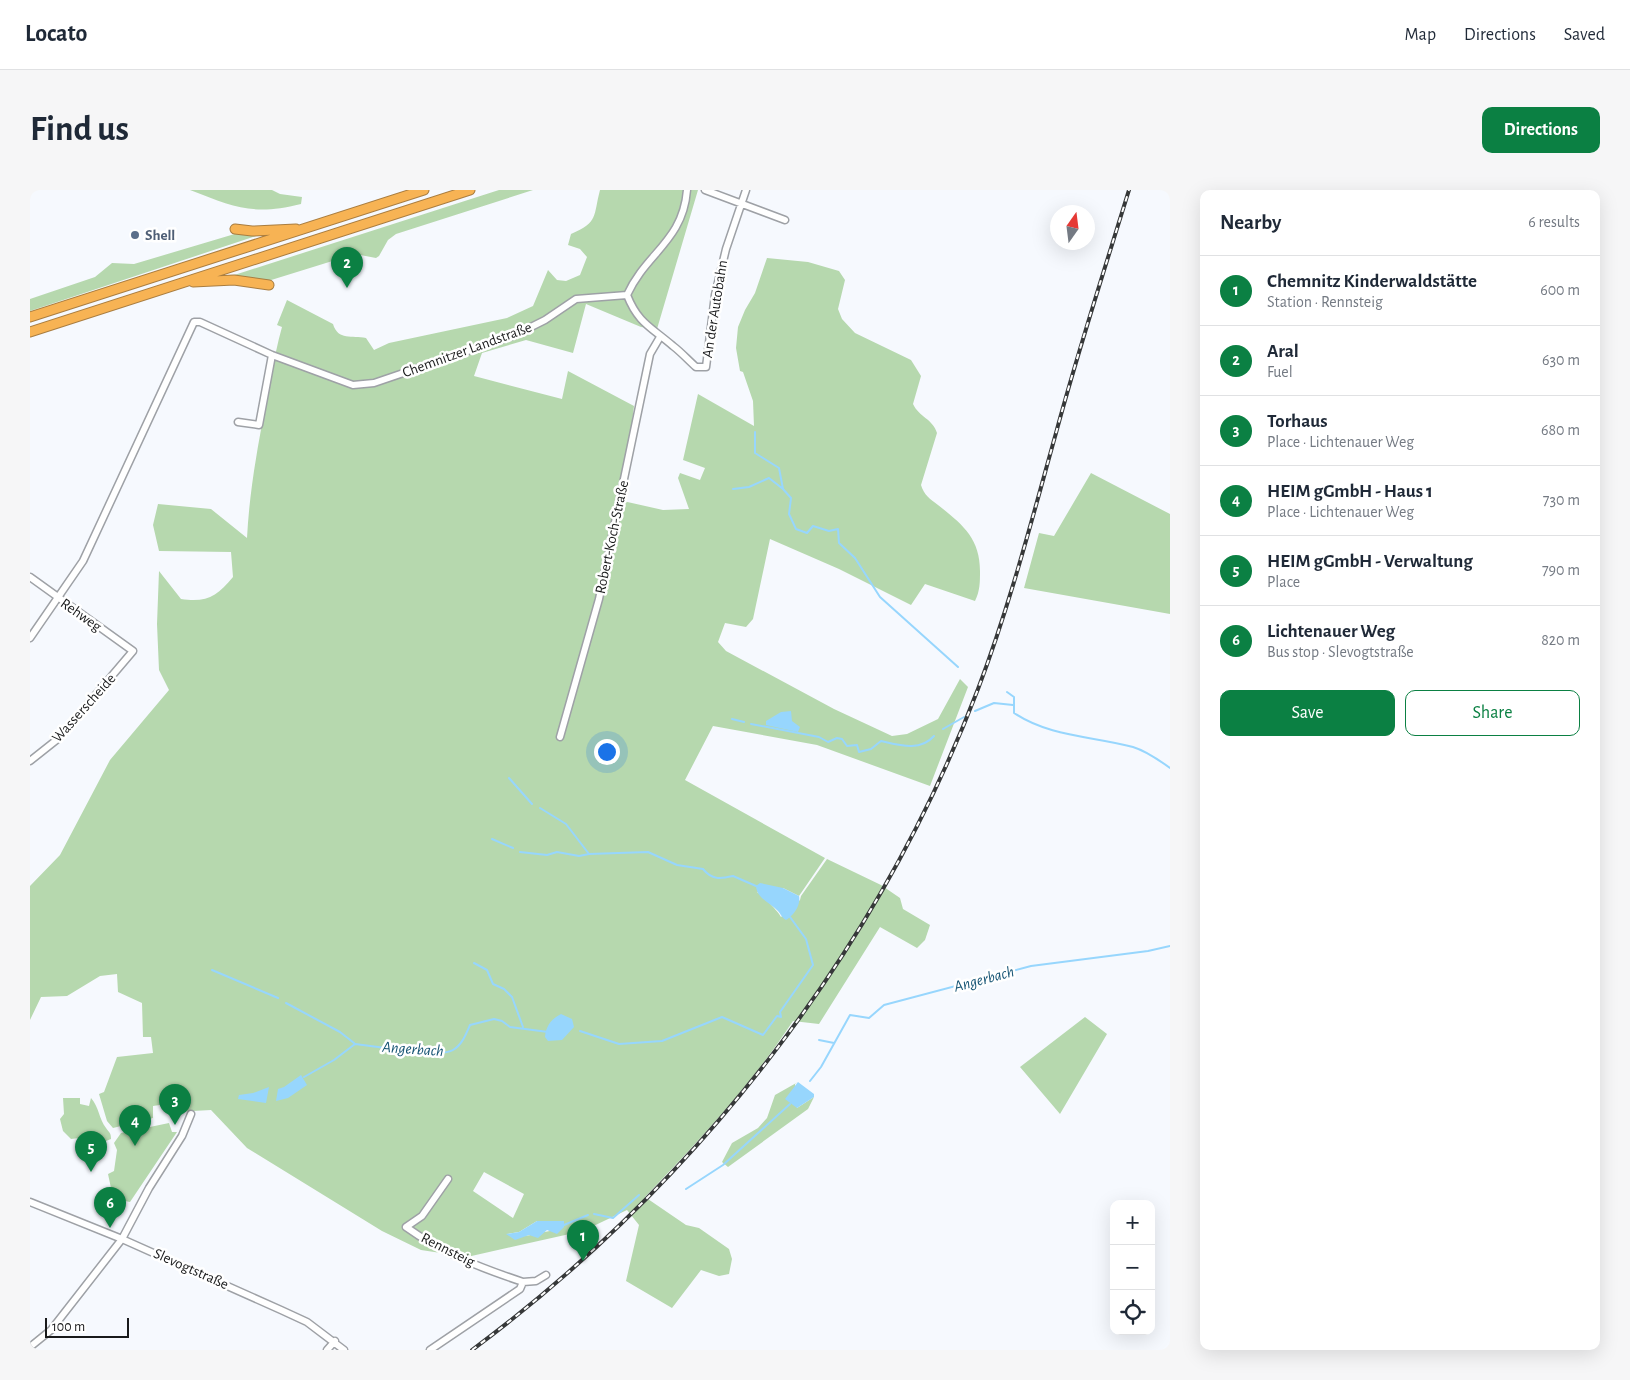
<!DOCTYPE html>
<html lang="en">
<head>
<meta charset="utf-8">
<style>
  body { margin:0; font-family:"Alegreya Sans",sans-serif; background:#f6f6f7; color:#1f2937 }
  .controls { position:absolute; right:15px; bottom:15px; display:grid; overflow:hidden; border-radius:10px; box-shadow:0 5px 20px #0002 }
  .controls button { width:45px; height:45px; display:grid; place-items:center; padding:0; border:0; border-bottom:1px solid #e0e1e3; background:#fff; color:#1f2937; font:25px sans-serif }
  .compass { position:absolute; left:1020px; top:15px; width:45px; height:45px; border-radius:50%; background:#fff; box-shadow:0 5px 20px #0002; rotate:14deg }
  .scale { position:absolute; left:15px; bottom:12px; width:84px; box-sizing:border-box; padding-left:5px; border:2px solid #191a1b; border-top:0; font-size:14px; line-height:18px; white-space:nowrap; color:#191a1b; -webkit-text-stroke:4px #fff; paint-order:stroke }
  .you { position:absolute; left:576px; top:561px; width:18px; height:18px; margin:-12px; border:4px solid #fff; border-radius:50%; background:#1a73e8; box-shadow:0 0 0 8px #1a73e833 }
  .badge { display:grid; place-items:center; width:32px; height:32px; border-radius:50%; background:#0b8043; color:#fff; font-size:16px; font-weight:700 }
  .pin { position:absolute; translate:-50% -41px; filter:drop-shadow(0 1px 2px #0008) }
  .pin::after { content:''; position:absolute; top:26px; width:18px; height:15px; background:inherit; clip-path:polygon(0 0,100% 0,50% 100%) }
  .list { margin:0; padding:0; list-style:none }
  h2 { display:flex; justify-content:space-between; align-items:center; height:65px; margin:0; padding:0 20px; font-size:21px }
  h2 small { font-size:16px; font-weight:400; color:#747a83 }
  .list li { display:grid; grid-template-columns:32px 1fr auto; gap:15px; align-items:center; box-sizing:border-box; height:70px; padding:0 20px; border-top:1px solid #e0e1e3 }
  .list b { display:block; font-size:19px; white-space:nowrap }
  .list p { margin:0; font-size:16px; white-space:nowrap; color:#747a83 }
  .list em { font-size:16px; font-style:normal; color:#747a83 }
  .actions { display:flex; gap:10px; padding:15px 20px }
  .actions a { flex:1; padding:11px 0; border:1px solid #0b8043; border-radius:10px; text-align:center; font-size:18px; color:#0b8043 }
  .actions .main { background:#0b8043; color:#fff }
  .icon { flex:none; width:28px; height:28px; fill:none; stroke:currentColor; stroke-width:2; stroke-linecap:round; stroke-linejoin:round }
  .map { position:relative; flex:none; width:1140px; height:1160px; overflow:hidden; border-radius:10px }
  header { display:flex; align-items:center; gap:30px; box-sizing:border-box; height:70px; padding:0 25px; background:#fff; border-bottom:1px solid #e0e1e3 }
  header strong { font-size:24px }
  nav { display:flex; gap:28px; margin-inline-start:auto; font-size:18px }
  .intro { display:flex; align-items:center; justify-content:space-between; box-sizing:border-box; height:120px; padding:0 30px }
  h1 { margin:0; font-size:35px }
  .button { padding:12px 22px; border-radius:10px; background:#0b8043; color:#fff; font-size:18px; font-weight:700 }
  main { display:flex; gap:30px; padding:0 30px }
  aside { flex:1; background:#fff; border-radius:10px; box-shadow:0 5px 20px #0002 }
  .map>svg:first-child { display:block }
</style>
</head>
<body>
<header>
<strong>Locato</strong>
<nav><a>Map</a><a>Directions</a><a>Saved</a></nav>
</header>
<div class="intro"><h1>Find us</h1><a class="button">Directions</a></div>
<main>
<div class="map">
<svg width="1140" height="1160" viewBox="0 0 1140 1160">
  <rect width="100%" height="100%" fill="#f6f9fe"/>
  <path fill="#b6d8ae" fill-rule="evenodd" d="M160,0H242L250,4L272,7L271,14C223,26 204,17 160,0Z
    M469,0H503L366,44L358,50L349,66L346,68L325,64L238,91L195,88Z
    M570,0H668L627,139L611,137L556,114L543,163L496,150L452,163L444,186L532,209L538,181L604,216L593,311L633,320L659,319L648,288L650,283L670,290L675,278L653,270L668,204L724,236L723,211L713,182L710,181L706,158L708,137L715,120L725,103L737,68L778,72L809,81L815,90L808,119L812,129L825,143L881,170L891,186L883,214C889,227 903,229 907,243L891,295C894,305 900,309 908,315C932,334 950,348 950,381C950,392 950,401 945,411L895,394L881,415L809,379L740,349L723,429L716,437L695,433L688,452L696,461L804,519L862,546L877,544L908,529L930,489L938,497L900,596L787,555L683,536L655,590L795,668L769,706L753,698L727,702C733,706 748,721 751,727L770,710L771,706L797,669L851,695L870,708L873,719L900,735L895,750L887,758L850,737L789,834L763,831C721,895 668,952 615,1007L656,1035L669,1038L699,1059L702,1069L699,1084L689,1086L671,1080L642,1118L596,1091L609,1035L597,1020L553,1041L437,1067L391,1060L352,1041L217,958L181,920L145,922L143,913L123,916V928L83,938L77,931L69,904L74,902L87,867L123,863L121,847H113L112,813L88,802L87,784L70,786L37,806L11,807L0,830V696L30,665L80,570L139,500L129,480L127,434L129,381L151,409C177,413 187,406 203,387L201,362L129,361L123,335L128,314L181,319L217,348C219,309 225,272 232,234C239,202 243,169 252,137L247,135L257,110L303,134C308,151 322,145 336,148L344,160L359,153L477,128L503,116L518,80L527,90L536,91L550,85L557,67L550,59L538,55L541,44C569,32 563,26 570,0ZM454,982L494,1004L483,1028L443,1001ZM507,1031H534L529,1040C509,1041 496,1050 477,1044L489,1042Z
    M208,43L229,45L0,121V109L65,87L82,73L104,74Z
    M1061,283L1140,324V424L994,398L1009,343L1024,346Z
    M1055,827L1077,844L1030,924L990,877Z
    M768,892L765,894L767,918L784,907L778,919L698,977L692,972L702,953L728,938L737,928L745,905Z
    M33,908H50V914L59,916L61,908C69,917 69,929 76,938C79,943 81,942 81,949L66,955L57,954V947L41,949L33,941L30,929L34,924Z
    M139,933L142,942H147L100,1012L90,1010L81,998L78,984L84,981L87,960L84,953L91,943Z"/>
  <path fill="#97d6fd" d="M761,521L762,531L770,537L768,542L736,535V531L751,522Z
    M730,693L753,698L769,706C771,715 764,725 756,730C751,727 751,724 748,721C740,712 727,709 726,696Z
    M531,824L542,829L544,837L532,850L518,851L515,847C516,836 521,829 531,824Z
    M271,885L277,895L258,908L246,911L248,899L254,897Z
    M768,892L784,904V907L767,918L755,909Z
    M239,897L236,913L208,909L209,905L223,903Z
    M507,1031H534V1037L527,1044L517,1040L508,1048L499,1045L485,1050L476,1044L489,1042Z"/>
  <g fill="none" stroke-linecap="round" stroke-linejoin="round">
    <path stroke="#97d6fd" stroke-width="2" d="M725,242V263L749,278L753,299L761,308L759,324L766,339L777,343L783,336L799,341L808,339L809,353L825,368L850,407L928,477
      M703,299L719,297L739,288L753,299
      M977,502L984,507V523C1020,547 1062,546 1103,557C1116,561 1129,570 1140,578
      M945,521L964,513L983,515
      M702,529L714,532
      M721,534L789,547L798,552L807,548L812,549L817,556L827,555L829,562L841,559L851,551C869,555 890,562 904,546
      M913,539L934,527
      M479,588L502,614
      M510,618L536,634L559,664L618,662L647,675L673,679C682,690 690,689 703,686L726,696
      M462,649L483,658
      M490,662L517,665L527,662L549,666L559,664
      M444,773L457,780L463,794L474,799L482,807L493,837
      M182,780L248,808
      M256,813L310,842L324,853
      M550,841L589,854L632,851L692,827L733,845L747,826L751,827L750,822L783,775L776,749L760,727
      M789,850L804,853
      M274,887L304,870L325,854C343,856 411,868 423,860C432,855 436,844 440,835L464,829L472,831L480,837L518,842
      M780,891L791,877L820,825L839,828L854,815L1001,776L1118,761L1140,756
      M656,999L693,975L760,914
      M564,1024L583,1028L609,1005
      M534,1035L558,1025"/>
    <defs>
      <path id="minor" d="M675,0L755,30
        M597,105C608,133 621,137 643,156C651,162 658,170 666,177H676L685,105L696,59L716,0
        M208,232L229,235L242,165
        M0,387L103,461L29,548L0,571
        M0,448L53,371L164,132H170L242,165L323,195L344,193L485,145L515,130L546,109L597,105C616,63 653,51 657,0
        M530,547L569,409L620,164L630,147
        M0,1012L92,1049L251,1120L277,1132L314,1160
        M493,1092L506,1091L516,1085
        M0,1157L21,1140L92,1049L119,998L152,946L161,924
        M297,1160L305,1151
        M400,1160L490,1099L493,1092C451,1078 412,1063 376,1037L392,1026L418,989"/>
      <path id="highway" d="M205,39L222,41L266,39
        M163,92L204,90L239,95
        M0,127L394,0
        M0,142L440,0"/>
    </defs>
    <use href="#minor" stroke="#9ea1a6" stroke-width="9"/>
    <use href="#highway" stroke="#a97d40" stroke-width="11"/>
    <use href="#minor" stroke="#fff" stroke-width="6"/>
    <use href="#highway" stroke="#f7b354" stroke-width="9"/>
    <defs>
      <path id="rail" d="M442,1160C667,993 848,761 948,499C980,415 1002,329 1026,243C1048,161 1074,81 1099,0"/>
    </defs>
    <use href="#rail" stroke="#363839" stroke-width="4"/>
    <use href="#rail" stroke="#fff" stroke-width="2" stroke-dasharray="5.5" stroke-linecap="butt"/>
  </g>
  <circle fill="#5c6f8a" stroke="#fff" stroke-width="2" cx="105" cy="45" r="5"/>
  <g text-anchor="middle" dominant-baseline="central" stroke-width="5" stroke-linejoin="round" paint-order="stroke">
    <g font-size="15" font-weight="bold" fill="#4e5e75" stroke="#fff" text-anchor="start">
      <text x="115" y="45">Shell</text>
    </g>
    <g font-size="15" fill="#191a1b" stroke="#fff">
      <text transform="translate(685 119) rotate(-81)">An der Autobahn</text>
      <text transform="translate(437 160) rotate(-20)">Chemnitzer Landstraße</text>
      <text transform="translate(582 347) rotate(-78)">Robert-Koch-Straße</text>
      <text transform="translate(51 425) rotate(35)">Rehweg</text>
      <text transform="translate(54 518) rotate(-48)">Wasserscheide</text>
      <text transform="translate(418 1060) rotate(27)">Rennsteig</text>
      <text transform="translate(161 1079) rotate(24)">Slevogtstraße</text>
    </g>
    <g font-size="16" font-style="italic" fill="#145373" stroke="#fff">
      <text transform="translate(954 789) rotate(-15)">Angerbach</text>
      <text transform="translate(383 859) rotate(4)">Angerbach</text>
    </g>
  </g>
</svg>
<div class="controls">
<button>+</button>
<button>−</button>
<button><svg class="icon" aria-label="locate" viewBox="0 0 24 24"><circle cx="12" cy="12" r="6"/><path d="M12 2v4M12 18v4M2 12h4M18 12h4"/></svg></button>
</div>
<svg class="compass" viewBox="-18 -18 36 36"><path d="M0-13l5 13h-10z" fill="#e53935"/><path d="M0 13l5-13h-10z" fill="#747a83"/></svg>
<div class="scale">100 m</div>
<div class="you"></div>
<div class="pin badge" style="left:553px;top:1071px">1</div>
<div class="pin badge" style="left:317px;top:98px">2</div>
<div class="pin badge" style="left:145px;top:935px">3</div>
<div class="pin badge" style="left:105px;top:956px">4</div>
<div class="pin badge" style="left:61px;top:982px">5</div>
<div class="pin badge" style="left:80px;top:1038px">6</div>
</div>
<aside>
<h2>Nearby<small>6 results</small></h2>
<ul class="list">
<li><span class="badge">1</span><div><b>Chemnitz Kinderwaldstätte</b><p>Station · Rennsteig</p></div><em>600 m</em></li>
<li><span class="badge">2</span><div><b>Aral</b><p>Fuel</p></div><em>630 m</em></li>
<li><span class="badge">3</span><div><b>Torhaus</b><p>Place · Lichtenauer Weg</p></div><em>680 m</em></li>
<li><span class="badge">4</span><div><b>HEIM gGmbH - Haus 1</b><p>Place · Lichtenauer Weg</p></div><em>730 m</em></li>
<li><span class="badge">5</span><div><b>HEIM gGmbH - Verwaltung</b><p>Place</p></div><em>790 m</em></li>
<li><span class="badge">6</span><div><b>Lichtenauer Weg</b><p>Bus stop · Slevogtstraße</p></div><em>820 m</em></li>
</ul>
<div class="actions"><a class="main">Save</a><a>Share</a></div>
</aside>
</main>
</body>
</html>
